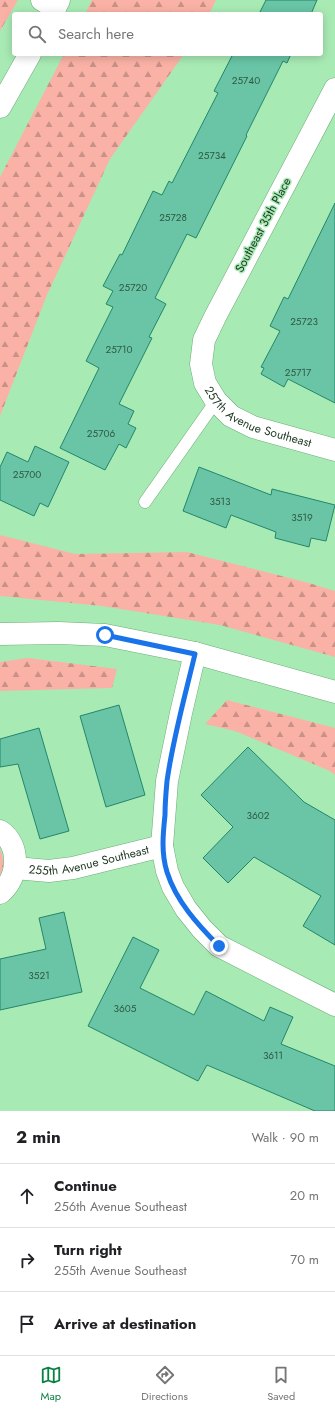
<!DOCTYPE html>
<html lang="en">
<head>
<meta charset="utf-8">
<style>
  body { margin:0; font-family:Jost,sans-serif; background:#f6f6f6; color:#202124 }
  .stop { position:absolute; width:12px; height:12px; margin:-9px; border:3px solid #1a73e8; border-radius:50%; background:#fff }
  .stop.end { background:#1a73e8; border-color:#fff; box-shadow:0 1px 4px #0008 }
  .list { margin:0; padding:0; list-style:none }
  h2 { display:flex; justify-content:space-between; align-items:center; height:52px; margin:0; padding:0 16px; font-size:17px }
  h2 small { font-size:13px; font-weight:400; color:#757577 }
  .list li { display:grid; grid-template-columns:26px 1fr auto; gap:12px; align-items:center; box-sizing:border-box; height:64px; padding:0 16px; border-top:1px solid #e0e0e0 }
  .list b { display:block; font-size:15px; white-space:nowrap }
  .list p { margin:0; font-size:13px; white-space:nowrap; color:#757577 }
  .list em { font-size:13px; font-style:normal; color:#757577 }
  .icon { flex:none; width:22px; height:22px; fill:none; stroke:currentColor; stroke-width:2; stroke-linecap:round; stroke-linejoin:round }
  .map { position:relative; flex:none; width:335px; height:1111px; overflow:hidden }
  .search { position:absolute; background:#fff; box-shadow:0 2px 10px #0003; left:12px; right:12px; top:12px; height:44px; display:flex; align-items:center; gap:10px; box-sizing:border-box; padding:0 14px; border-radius:4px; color:#757577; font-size:15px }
  .sheet { height:244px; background:#fff }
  nav { display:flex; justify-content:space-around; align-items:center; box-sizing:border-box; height:56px; border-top:1px solid #e0e0e0; background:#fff; font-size:11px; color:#757577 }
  nav a { display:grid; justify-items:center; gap:2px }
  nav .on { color:#0b8043 }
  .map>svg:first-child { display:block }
</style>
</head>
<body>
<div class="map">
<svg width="335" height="1111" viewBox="0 0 335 1111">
  <defs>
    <pattern id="forest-firs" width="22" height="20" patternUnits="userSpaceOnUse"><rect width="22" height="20" fill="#fbb2a6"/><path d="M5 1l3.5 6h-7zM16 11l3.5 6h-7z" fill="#ca9287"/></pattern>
  </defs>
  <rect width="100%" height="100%" fill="#a8eab4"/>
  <path fill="url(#forest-firs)" d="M0,0H18L0,31Z
    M92,0H216L209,14H85Z
    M64,54H184L110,159L47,295L0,416V177Z
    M0,535L75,554L187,552L309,583L335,591V657L220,625L102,606L0,596Z
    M28,658L117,669L112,688L0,691V662Z
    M227,700L335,728V775L330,771L235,731L205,724Z
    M0,849C4,857 5,867 0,875Z"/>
  <path fill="#69c5a6" stroke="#23866a" d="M266,0H317L311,14H259Z
    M233,54H291L287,63L283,61L246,135L247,136L196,238L187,234L155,298L166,304L149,337L152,338L119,404L134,411L128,424L136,428L126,448L119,444L105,470L60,448L99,368L86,361L113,307L106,304L113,291L103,286L120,254L122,255L153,191L162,195L169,181L172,183L218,93L214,91Z
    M335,203V403L288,379L284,387L261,374L264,368L261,367L280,331L270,326L284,297L288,299Z
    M35,446L69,462L48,507L40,503L34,516L0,500V467L7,452L28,462Z
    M199,467L271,495L272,489L335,505L326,541L311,538L309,547L275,538L276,532L231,515L226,528L183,511Z
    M119,705L145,795L106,807L80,716Z
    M39,728L69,831L40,839L18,764L0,767V739Z
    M248,747L304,802L335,820V945L303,926L321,896L254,857L228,883L203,858L233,827L201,795Z
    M64,912L82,992L0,1010V959L46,949L39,918Z
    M133,937L159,950L140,988L194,1015L206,991L264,1021L270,1007L293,1017L281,1044L335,1066V1111H315L207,1065L198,1081L88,1026Z"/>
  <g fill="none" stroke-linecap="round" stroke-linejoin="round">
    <defs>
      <path id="service" d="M145,502L216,401"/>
      <g id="minor">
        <path d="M42,0L55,8"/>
        <path id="s1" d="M335,89L215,317L204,340L201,364L205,383L216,401L231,416L253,427L335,450"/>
        <path d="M195,653L181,713L167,781L162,846L167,871L173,887L186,909L202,929L219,946L335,1005"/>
        <path d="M0,831C21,845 19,878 0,893"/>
        <path id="s2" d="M15,868L49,871L73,868L162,846"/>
      </g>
      <path id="tertiary" d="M52,14L59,0
        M0,107L30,54
        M0,634L59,633L105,635L195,653L335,692"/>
    </defs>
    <use href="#service" stroke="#6cac78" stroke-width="13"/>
    <use href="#minor" stroke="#6cac78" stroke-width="23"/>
    <use href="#tertiary" stroke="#6cac78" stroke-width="23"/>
    <use href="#service" stroke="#fff" stroke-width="12"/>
    <use href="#minor" stroke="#fff" stroke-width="22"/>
    <use href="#tertiary" stroke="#fff" stroke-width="22"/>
  </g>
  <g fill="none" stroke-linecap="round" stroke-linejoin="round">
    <path stroke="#1a73e8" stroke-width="5" d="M105,635L195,654C185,696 173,738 167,781C166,792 165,804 165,815C163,834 161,853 167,872C176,901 198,925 219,946"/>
  </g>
  <g text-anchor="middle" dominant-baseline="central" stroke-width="3" stroke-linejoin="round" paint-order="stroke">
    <g font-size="10" fill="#2f5a42">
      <text x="246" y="80">25740</text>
      <text x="212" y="155">25734</text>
      <text x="173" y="217">25728</text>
      <text x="133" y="287">25720</text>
      <text x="304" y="321">25723</text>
      <text x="119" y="349">25710</text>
      <text x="298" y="372">25717</text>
      <text x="101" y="433">25706</text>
      <text x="27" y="474">25700</text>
      <text x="220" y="501">3513</text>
      <text x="302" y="517">3519</text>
      <text x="258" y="815">3602</text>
      <text x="39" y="975">3521</text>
      <text x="125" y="1008">3605</text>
      <text x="273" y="1055">3611</text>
    </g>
    <g font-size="12" fill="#1c3621" stroke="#a8eab4">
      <text transform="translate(263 225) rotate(-62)">Southeast 35th Place</text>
      <text stroke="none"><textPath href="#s1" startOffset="393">257th Avenue Southeast</textPath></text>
      <text stroke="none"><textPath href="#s2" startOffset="75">255th Avenue Southeast</textPath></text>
    </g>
  </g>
</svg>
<div class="stop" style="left:105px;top:635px"></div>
<div class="stop end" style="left:219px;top:946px"></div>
<div class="search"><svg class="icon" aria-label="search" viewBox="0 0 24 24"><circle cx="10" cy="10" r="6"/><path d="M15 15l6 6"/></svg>Search here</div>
</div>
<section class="sheet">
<h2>2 min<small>Walk · 90 m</small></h2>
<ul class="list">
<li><svg class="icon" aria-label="ahead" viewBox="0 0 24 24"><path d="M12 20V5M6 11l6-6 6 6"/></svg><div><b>Continue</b><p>256th Avenue Southeast</p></div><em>20 m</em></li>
<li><svg class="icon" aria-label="right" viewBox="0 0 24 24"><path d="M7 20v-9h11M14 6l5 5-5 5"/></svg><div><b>Turn right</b><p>255th Avenue Southeast</p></div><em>70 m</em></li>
<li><svg class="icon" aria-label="arrive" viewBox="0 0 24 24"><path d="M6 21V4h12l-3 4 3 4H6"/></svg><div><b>Arrive at destination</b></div></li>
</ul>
</section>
<nav>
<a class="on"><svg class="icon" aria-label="map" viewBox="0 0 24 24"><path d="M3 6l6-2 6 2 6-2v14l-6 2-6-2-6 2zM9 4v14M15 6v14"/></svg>Map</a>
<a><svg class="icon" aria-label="directions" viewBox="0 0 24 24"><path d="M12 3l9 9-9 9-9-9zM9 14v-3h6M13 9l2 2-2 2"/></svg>Directions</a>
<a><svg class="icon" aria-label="saved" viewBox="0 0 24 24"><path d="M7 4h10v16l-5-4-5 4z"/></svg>Saved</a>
</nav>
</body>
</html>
